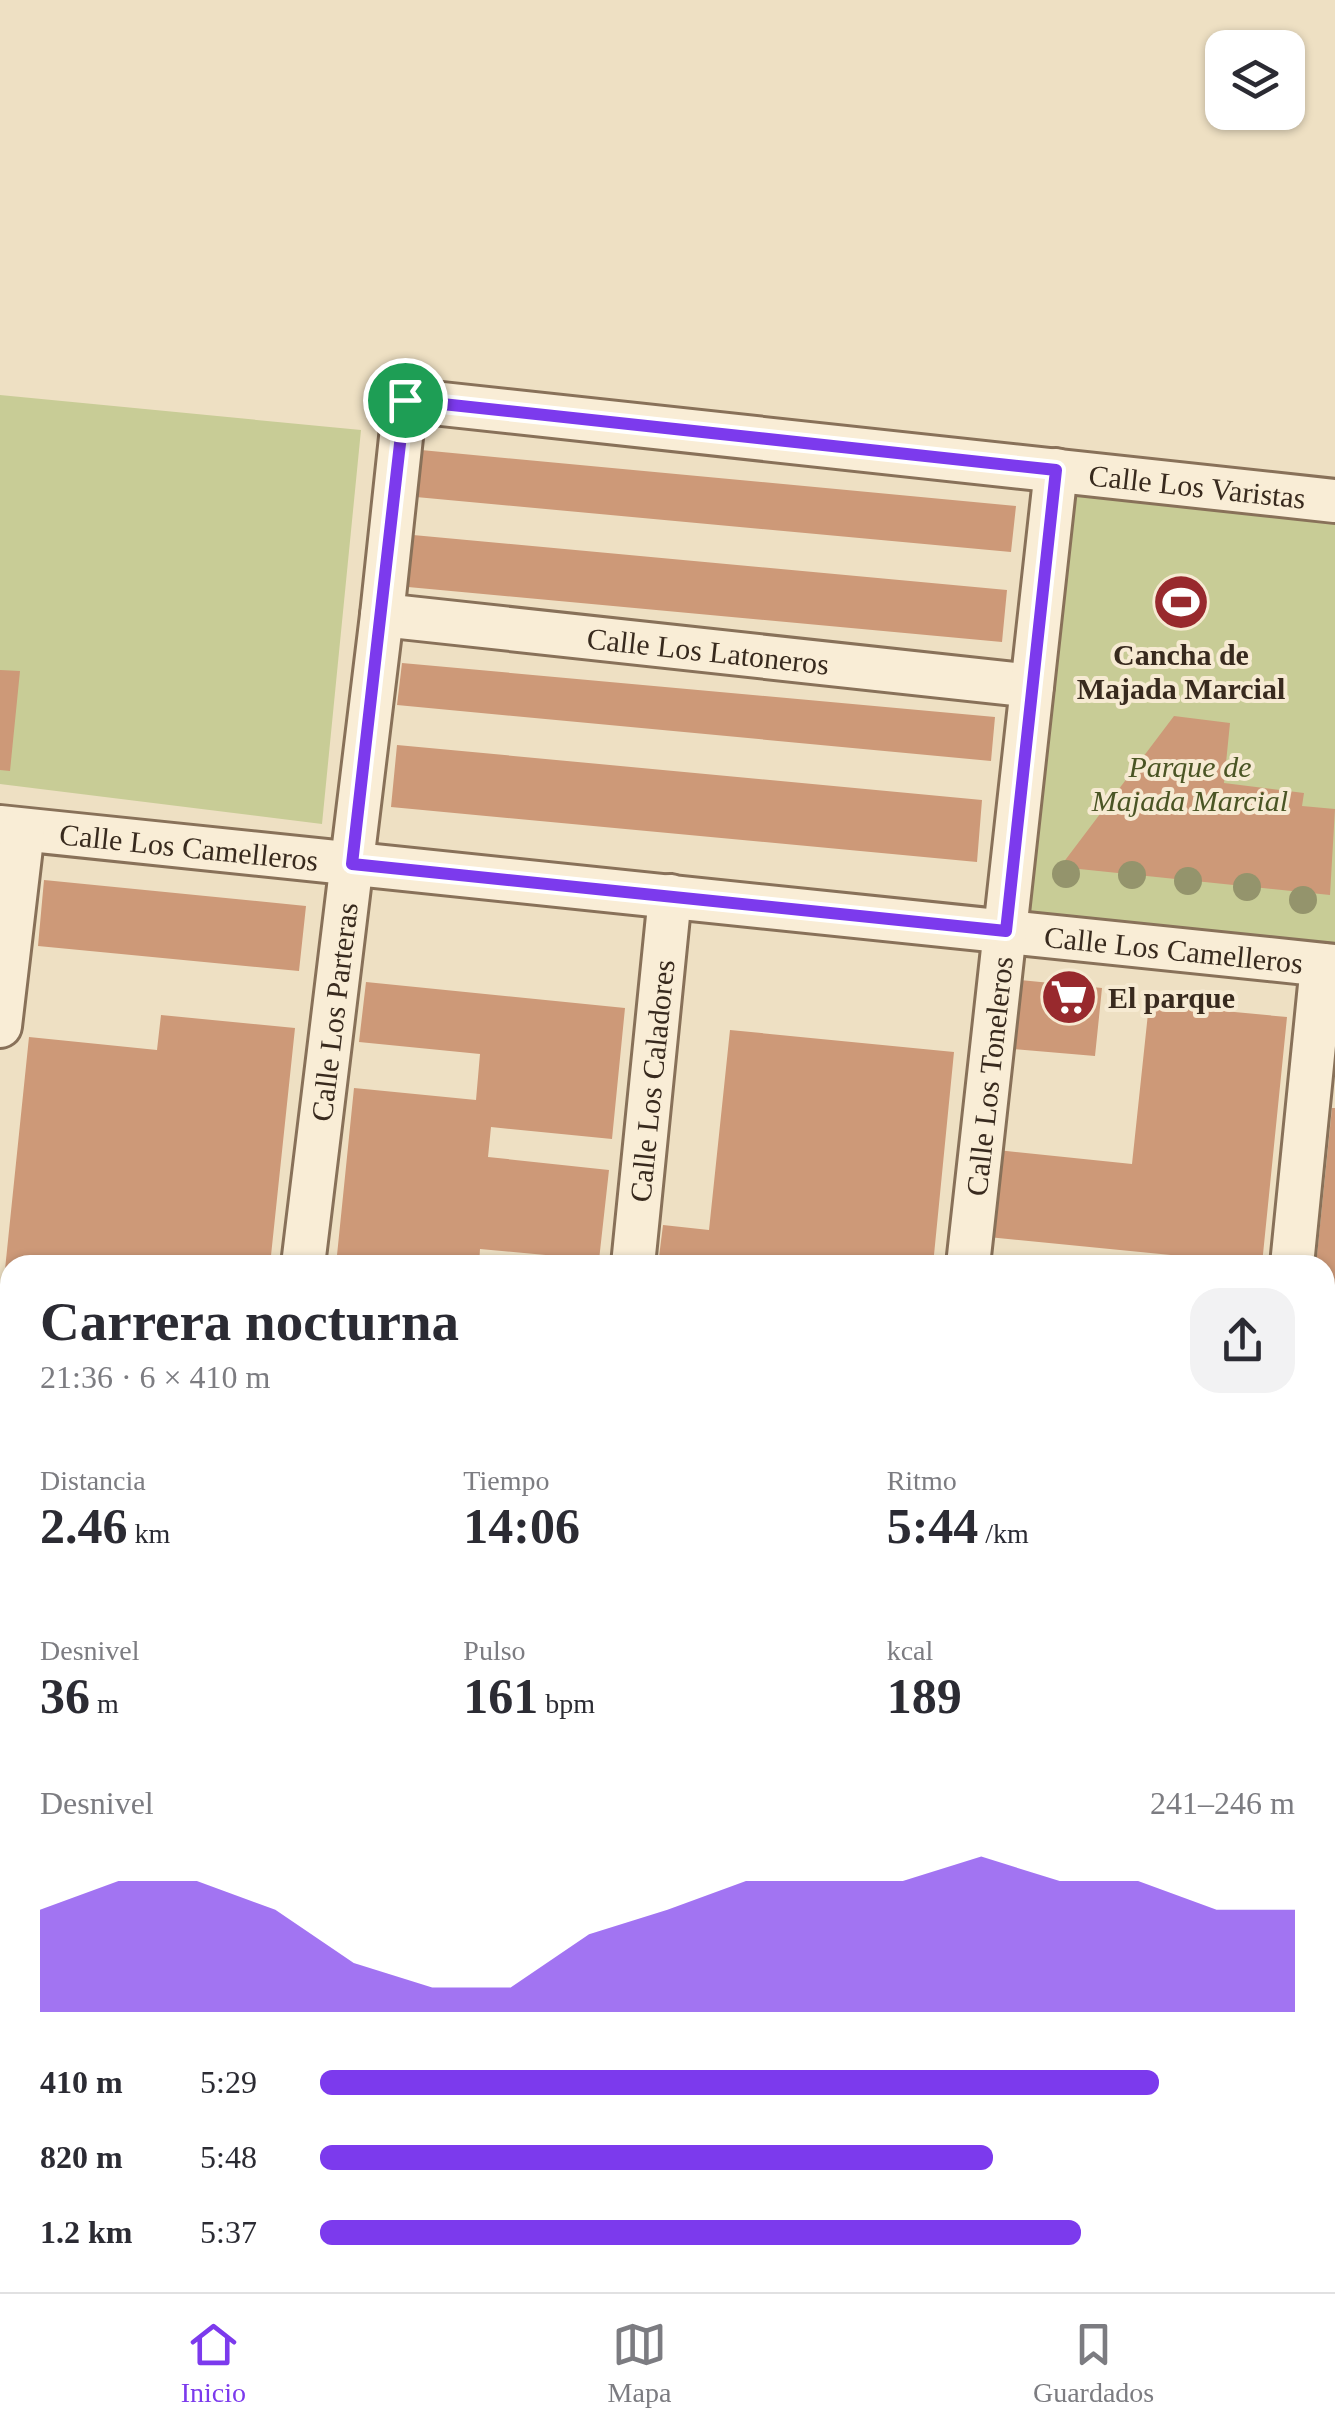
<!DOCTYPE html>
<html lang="es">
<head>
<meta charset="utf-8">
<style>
	body { margin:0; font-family:"Times New Roman",serif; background:#f2f2f3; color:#2b2b33; height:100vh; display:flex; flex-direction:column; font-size:38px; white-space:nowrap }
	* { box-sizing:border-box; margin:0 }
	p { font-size:32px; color:#7c7c81 }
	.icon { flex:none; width:55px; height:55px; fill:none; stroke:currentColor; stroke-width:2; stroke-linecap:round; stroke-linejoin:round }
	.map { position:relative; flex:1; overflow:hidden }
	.panel { position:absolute; left:0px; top:1255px; width:1335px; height:1038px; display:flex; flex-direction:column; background:#fff; border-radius:30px 30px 0 0; box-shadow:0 2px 8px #0004 }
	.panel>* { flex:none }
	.fabs { position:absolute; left:1205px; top:30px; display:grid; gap:20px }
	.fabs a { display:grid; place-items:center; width:100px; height:100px; border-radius:20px; background:#fff; box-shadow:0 2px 8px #0004; font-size:50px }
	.pin { position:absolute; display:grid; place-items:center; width:85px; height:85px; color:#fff; margin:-42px; border:5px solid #fff; border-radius:50%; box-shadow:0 2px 10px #0007 }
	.round { display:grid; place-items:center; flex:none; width:105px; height:105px; border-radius:30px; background:#f2f2f3 }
	.head { display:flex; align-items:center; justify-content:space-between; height:170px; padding:0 40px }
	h1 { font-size:55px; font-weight:800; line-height:75px }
	.stats { display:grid; grid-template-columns:repeat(3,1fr); gap:15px; height:170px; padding:10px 40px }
	.stats div { display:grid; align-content:center }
	.stats b { font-size:50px; font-weight:800 }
	.stats small { font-size:28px; font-weight:400 }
	.stats p { font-size:28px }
	.chart { height:280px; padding:20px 40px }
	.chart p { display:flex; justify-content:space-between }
	.chart svg { width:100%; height:180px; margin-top:10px; fill:#7c3aed; opacity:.7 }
	ul { padding:0 40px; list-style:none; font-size:32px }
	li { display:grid; grid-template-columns:160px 120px 1fr; align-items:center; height:75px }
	li i { height:25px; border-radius:12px; background:#7c3aed }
	.tab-bar { display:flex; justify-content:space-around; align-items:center; height:140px; border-top:2px solid #e1e1e2; background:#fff; font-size:28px; color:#7c7c81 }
	.tab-bar a { display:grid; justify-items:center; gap:5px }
	.tab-bar .selected { color:#7c3aed }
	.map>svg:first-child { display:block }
</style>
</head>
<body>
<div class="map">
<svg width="1335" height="2292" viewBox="0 0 1335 2292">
	<rect width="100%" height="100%" fill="#eee0c3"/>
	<!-- green -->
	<path fill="#c8cc96" d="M0,395L361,430L322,824L0,784Z
		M1074,492L1335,520V946L1030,914Z"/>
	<!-- building -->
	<path fill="#cd9978" d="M421,450L1016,506L1011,552L416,497Z
		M413,535L1007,590L1002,642L408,587Z
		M402,663L995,717L991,761L397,705Z
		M0,670L20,671L10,771L0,770Z
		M1174,716L1230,723L1224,783L1304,793L1302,806L1335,809L1330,895L1060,867Z
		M397,745L982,800L977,862L391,807Z
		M44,880L306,906L299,971L38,946Z
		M1020,980L1102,988L1095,1056L1013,1049Z
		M366,982L625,1008L612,1139L491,1127L488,1157L609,1170L599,1260L480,1249L479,1265H336L354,1088L476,1100L480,1054L359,1042Z
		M1149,1004L1287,1017L1262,1264L988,1237L997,1150L1132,1164Z
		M161,1015L295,1028L270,1265H10V1466L0,1465V1318L29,1037L157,1050Z
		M730,1030L954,1052L933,1265H850L806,1261V1265H658L663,1225L709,1230Z
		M1332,1108H1335V1538L1325,1537V1265H1316Z"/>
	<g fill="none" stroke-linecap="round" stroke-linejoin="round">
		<!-- minor casing -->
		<g stroke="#887159" stroke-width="48">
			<g id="minor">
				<path id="s1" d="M382,615L1032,686"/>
				<path id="s2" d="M0,827L1335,966"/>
				<path d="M0,1026L23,830"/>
				<path id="s3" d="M303,1265L382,615L405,400L1335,501"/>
				<path id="s4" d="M633,1265L670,896"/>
				<path id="s5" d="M968,1265L1056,470"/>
				<path d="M1292,1265L1322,965"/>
				<path d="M0,1503H10"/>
				<path d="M1325,1583L1335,1584"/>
			</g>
		</g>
		<!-- path -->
		<path stroke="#887159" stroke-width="6" stroke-dasharray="8 5" stroke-linecap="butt" d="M0,1727H10
			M1325,1732H1335
			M0,2249L10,2234"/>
		<!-- minor -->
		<use href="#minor" stroke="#f9edd6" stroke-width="42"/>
	</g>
	<!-- trees -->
	<g fill="#94946c">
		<circle cx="1066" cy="874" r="14"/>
		<circle cx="1132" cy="875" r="14"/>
		<circle cx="1188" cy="881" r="14"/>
		<circle cx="1247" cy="887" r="14"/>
		<circle cx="1303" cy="900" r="14"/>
	</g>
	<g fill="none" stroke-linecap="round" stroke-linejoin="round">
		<!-- route casing -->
		<g stroke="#fff" stroke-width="20">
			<path id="route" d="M405,400L1056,470L1006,931L352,864Z"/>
		</g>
		<!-- route -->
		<use href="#route" stroke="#7c3aed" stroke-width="12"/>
	</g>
	<!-- icons -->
	<defs>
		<g id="stadium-disc" transform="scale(2.875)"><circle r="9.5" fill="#98292d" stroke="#f6ead2"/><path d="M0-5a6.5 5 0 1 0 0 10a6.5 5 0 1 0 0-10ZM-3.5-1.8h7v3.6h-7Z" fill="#fff"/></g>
		<g id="supermarket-disc" transform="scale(2.875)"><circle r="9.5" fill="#98292d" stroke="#f6ead2"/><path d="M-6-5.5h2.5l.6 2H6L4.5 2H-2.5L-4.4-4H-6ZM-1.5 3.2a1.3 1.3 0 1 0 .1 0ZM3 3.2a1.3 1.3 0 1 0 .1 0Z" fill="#fff"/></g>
	</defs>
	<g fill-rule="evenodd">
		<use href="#stadium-disc" x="1181" y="602"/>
		<use href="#supermarket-disc" x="1069" y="997"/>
	</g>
	<g text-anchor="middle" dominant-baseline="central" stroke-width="8" stroke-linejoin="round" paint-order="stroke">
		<!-- street labels -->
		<g font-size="30" fill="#382a1e" stroke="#f6ead2">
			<text stroke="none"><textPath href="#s3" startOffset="1668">Calle Los Varistas</textPath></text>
			<text stroke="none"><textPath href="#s1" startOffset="328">Calle Los Latoneros</textPath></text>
			<text stroke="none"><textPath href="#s2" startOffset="190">Calle Los Camelleros</textPath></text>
			<text stroke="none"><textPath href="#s2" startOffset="1180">Calle Los Camelleros</textPath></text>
			<text stroke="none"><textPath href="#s3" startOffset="255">Calle Los Parteras</textPath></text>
			<text stroke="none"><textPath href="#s5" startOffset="190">Calle Los Toneleros</textPath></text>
			<text stroke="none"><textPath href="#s4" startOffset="185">Calle Los Caladores</textPath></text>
		</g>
		<!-- poi labels -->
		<g font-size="30" font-weight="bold" fill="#382a1e" stroke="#f6ead2">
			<text x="1181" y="654">Cancha de<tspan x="1181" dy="34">Majada Marcial</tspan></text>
			<text x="1108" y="997" text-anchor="start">El parque</text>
		</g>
		<!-- park labels -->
		<g font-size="30" font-style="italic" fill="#4a5524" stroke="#f6ead2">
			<text x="1190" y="766">Parque de<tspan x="1190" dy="34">Majada Marcial</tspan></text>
		</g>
	</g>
</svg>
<div class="fabs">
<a><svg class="icon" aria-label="layers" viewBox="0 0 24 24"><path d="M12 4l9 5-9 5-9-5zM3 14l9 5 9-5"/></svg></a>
</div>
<div class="pin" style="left:405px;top:400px;background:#1e9e55"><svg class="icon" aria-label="arrive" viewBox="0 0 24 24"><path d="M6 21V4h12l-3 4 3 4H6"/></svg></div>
<section class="panel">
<div class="head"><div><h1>Carrera nocturna</h1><p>21:36 · 6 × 410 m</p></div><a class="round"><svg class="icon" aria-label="share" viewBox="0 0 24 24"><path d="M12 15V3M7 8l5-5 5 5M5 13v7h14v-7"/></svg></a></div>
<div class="stats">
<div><p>Distancia</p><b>2.46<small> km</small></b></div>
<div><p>Tiempo</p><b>14:06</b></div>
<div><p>Ritmo</p><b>5:44<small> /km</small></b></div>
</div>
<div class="stats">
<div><p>Desnivel</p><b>36<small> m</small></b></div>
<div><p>Pulso</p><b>161<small> bpm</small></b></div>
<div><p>kcal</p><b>189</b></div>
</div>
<div class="chart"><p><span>Desnivel</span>241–246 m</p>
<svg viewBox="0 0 160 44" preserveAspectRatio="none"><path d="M0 44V19L10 12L20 12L30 19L40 32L50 38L60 38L70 25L80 19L90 12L100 12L110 12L120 6L130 12L140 12L150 19L160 19V44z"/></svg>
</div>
<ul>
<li><b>410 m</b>5:29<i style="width:86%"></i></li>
<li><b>820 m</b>5:48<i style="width:69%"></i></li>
<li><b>1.2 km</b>5:37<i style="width:78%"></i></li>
</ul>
</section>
</div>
<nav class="tab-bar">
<a class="selected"><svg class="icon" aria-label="home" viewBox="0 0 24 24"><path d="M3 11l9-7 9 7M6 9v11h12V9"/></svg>Inicio</a>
<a><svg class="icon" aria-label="map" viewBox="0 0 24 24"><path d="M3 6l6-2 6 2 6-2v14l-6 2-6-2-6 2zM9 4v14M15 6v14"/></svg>Mapa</a>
<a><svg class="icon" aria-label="saved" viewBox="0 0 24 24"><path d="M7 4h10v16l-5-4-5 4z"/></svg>Guardados</a>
</nav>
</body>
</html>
